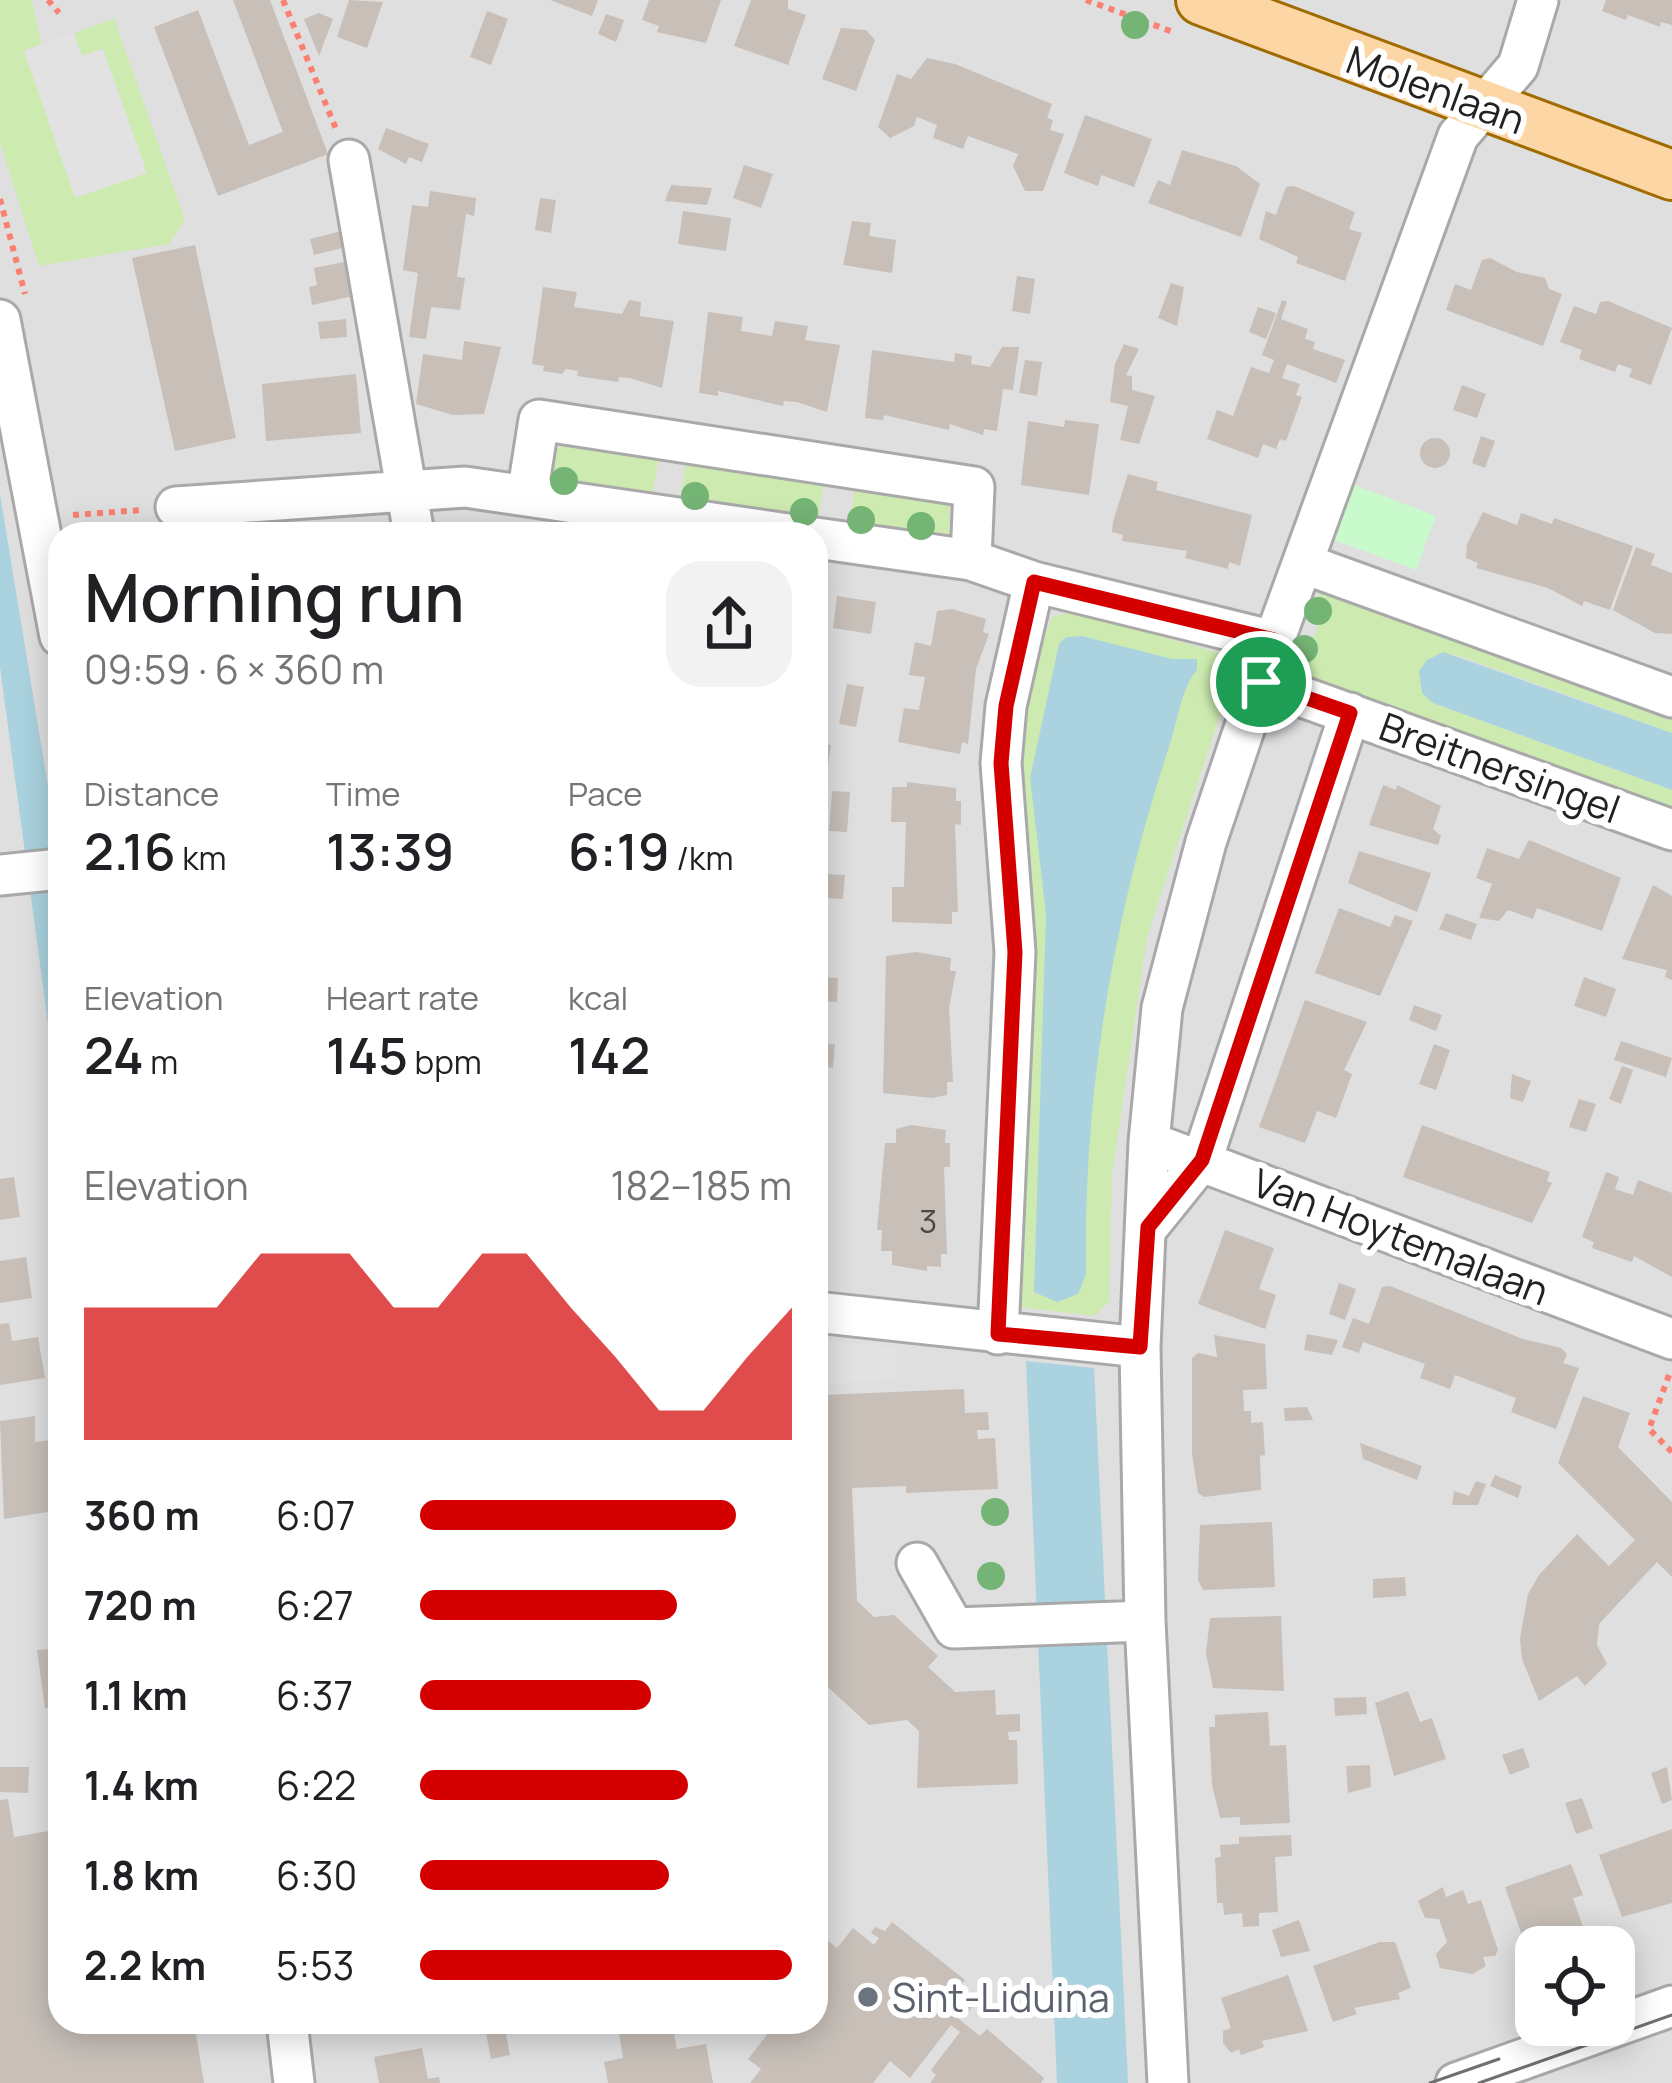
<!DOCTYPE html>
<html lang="en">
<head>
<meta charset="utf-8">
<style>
	body { margin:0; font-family:Manrope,sans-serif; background:#f2f2f2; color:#202124; height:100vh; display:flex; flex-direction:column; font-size:45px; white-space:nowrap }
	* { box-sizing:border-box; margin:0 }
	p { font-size:39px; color:#757577 }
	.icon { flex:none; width:66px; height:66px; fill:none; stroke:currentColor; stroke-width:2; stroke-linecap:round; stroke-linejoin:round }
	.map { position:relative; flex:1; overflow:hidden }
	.panel { position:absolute; left:48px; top:522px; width:780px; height:1512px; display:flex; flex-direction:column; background:#fff; border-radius:36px; box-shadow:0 6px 30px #0003 }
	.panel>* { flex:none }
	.fabs { position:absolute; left:1515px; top:1926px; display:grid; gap:24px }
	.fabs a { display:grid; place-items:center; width:120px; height:120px; border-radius:24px; background:#fff; box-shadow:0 6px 30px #0003; font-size:60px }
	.pin { position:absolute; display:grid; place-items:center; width:102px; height:102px; color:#fff; margin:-51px; border:6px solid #fff; border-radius:50%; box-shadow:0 3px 12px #0007 }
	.round { display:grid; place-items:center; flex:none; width:126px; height:126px; border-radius:36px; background:#f2f2f2 }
	.overview { display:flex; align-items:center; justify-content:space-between; height:204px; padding:0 36px }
	h1 { font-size:66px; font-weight:600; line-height:90px }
	.figures { display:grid; grid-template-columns:repeat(3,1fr); gap:18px; height:204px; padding:12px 36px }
	.figures div { display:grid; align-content:center }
	.figures b { font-size:51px; font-weight:600 }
	.figures small { font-size:33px; font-weight:400 }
	.figures p { font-size:33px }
	.chart { height:336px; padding:24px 36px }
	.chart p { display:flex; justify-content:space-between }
	.chart svg { width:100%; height:216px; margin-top:12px; fill:#d40000; opacity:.7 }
	ul { padding:0 36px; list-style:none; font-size:39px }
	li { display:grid; grid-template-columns:192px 144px 1fr; align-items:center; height:90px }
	li i { height:30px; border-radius:15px; background:#d40000 }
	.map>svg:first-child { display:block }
</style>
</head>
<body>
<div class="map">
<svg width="1672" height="2083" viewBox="0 0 1672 2083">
	<rect width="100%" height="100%" fill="#f2efe9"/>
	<!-- residential -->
	<path fill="#e0dfdf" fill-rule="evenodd" d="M0,0H1672V2083H0ZM60,534H816V2022H60ZM1536,1947H1614V2025H1536Z"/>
	<!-- grass -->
	<path fill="#cdebb0" d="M0,0H32L41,44L25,50L75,198L103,49L82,56L74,33L114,18L185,220L169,244L39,266L0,143Z
		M568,440L659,456L651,503L559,487L551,471L553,453Z
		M687,458L824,478L817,527L679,505Z
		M857,479L949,495L950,536L940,542L848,527Z
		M1329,590L1672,709V733L1454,654L1433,703L1672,790V816L1304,677L1294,662L1302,639L1312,642L1320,620L1310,617L1319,593Z
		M1075,612L1220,653L1230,685L1147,937L1112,1176L1109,1302L1094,1316L1021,1307L1013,1299L1018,756L1040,646L1053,616Z"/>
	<!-- park -->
	<path fill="#c8facc" d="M1354,485L1436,516L1416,570L1334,540Z"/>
	<!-- parking -->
	<path fill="#e2e2e2" d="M74,33L82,56L103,49L147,173L75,198L24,51Z
		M816,1340L897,1347L895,1379L820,1385L823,1425H816Z"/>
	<!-- water -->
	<path fill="#aad3df" d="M0,494L60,860V1113L0,667Z
		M1082,636L1172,659H1197V670C1183,684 1177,722 1170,744C1113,915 1083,1095 1086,1274L1078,1294L1057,1302L1034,1292L1046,914L1030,778L1059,644L1066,637Z
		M1443,652L1672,733V790L1433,703L1422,693L1419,671L1427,660Z
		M1026,1361L1094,1368L1128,2083H1057Z"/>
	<!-- building -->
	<path fill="#c7bfb8" d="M233,0H270L328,154L218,196L154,27L198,10L249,145L283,132Z
		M349,0L383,2L367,48L337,37Z
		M550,0H598L592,16Z
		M649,0H721L706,43L657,32L659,26L642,20Z
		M751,0H788V9L806,15L788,65L734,46Z
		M1606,0H1672V25L1661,22L1660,27L1628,15L1626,20L1602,11Z
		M487,11L508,19L491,65L470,57Z
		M319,13L333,19L319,56L304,19Z
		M606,14L624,20L616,42L598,34Z
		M841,28L866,30L875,40L856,91L822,79Z
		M927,58L955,64L1052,104L1047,118L1053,120L1050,130L1064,134L1043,191H1025L1013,166L1018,154L968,136L963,149L933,138L937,125L917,117L914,126L890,138L878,127L897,74L911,79Z
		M1085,115L1152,139L1134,187L1101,175L1098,186L1064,173Z
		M386,128L429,144L422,162L409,157L406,164L378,149Z
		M1182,150L1236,166L1260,184L1241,237L1148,203L1158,180L1170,185Z
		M744,165L773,174L761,208L733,198Z
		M671,185L712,188L707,205L665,201Z
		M1294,186L1355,212L1349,229L1362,233L1345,281L1296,263L1298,257L1259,239L1266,211L1276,215L1286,187Z
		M430,191L476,198L474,216L466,214L457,277L465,278L460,310L431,307L426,339L409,337L418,273L403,270L412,205L428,207Z
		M540,198L556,200L551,233L535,230Z
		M683,211L731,218L726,251L678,244Z
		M852,221L871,223L869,236L896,240L892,273L843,265Z
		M342,231L346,247L314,255L310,239Z
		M195,245L236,438L175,451L132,258Z
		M1490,258L1517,272L1545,278L1549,289L1562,294L1543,346L1446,310L1455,284L1471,290L1482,260Z
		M349,261L353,296L312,305L309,287L317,285L314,268Z
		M1017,276L1035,279L1030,314L1012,311Z
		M1171,283L1184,287L1177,326L1158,318Z
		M543,287L577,292L574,307L622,314L629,300L641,302L640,316L674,321L662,388L630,378L619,377L618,382L577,376L578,371L566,369L562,374L543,371L544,366L532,364Z
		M1282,300L1287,302L1281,319L1308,329L1305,339L1315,342L1313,349L1345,360L1336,383L1287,364L1282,378L1300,384L1296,395L1302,397L1286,441L1280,439L1276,449L1263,444L1258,458L1207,439L1217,410L1233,416L1251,367L1269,373L1274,360L1262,355Z
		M1608,301L1672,328L1651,385L1629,377L1632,369L1618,364L1615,372L1579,359L1582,350L1560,342L1574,306L1596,314L1600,302Z
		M1258,307L1276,313L1266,339L1249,332Z
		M708,312L743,317L741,331L772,336L775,321L808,326L805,340L840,345L827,412L797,402L784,401L783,406L718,391V396L699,393Z
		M346,319L347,337L320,339L318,322Z
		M464,341L501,347L484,414L453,415L416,404L423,354L462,360Z
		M1124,344L1139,349L1126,375L1132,376V390L1155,396L1139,444L1120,440L1128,406L1110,402L1115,364Z
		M1002,347H1019L1013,390L1003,389L997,431L984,429L983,435L950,424L949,430L884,415L883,420L865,418L872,350L954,362L955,353L972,356L971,364L990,367Z
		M1025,360L1042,362L1037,396L1019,393Z
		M356,374L361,433L266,441L262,384Z
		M1462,385L1486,394L1477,418L1453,410Z
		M1065,420L1099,424L1089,495L1021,485L1028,421L1064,427Z
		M1481,436L1495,441L1485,468L1472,463Z
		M1420 453a15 15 0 1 1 30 0a15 15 0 1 1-30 0Z
		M1128,474L1158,482L1156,490L1252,515L1240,566L1229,562L1228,569L1185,558L1187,551L1122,541L1123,535L1112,532L1113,522Z
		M1483,512L1517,525L1521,513L1552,524L1554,518L1633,546L1610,610L1584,601L1582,606L1548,588L1476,568L1478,563L1466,558L1467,544Z
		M1636,547L1655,554L1651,565L1672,573V634L1655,633L1613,610Z
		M837,596L876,602L871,634L833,628Z
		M952,609L986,619L983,632L989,634L976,669L968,744L962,742L960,754L898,742L904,708L919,710L925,677L909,675L915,642L931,646L937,611Z
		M847,684L864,687L856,727L839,724Z
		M816,743L831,745L827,774L816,772Z
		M907,782L956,788V801H961V825L955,824L958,912H952V924L892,922V887H904L906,822H891L892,787H907Z
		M1383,785L1396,790L1397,785L1441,806L1433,829L1441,836L1438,845L1369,825Z
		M832,791L850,792L847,832L829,831Z
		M1529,840L1621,878L1602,931L1537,908L1533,919L1508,910L1499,921L1479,918L1492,884L1476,878L1487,848L1519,859Z
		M1359,851L1431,873L1417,912L1348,883Z
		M827,874L845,875L843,899L825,898Z
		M1653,885L1672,896V980L1665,977L1667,970L1622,959Z
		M1339,908L1390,927L1395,915L1413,921L1380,996L1315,973Z
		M1446,913L1477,924L1471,940L1439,929Z
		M916,952L951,958L950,971H956L949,1008L953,1082H947V1095L932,1098L883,1093L886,956Z
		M820,977L838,978L837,1002L819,1001Z
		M1584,977L1616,989L1606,1017L1574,1006Z
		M1305,1000L1367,1022L1344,1070L1352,1074L1336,1118L1317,1111L1305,1143L1259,1127Z
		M1414,1005L1442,1015L1436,1031L1409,1020Z
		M1621,1041L1672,1058L1666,1077L1614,1060Z
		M816,1043L835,1044L833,1068L816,1066Z
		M1434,1044L1450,1050L1436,1090L1419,1084Z
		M1622,1066L1633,1070L1621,1104L1609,1099Z
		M1512,1074L1531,1081L1523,1102L1510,1098Z
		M1579,1099L1596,1104L1586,1132L1569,1127Z
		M911,1125L946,1130L945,1143H950V1167H944L947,1254H941V1267L927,1266V1271L892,1265V1251H881L882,1230H877L885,1143H896V1129Z
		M1422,1125L1550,1172L1547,1181L1552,1183L1532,1223L1403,1177Z
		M1606,1172L1619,1177L1615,1189L1633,1195L1638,1180L1672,1193V1277L1634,1256L1632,1262L1592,1248L1594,1242L1582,1237Z
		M14,1177L20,1217L0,1220V1179Z
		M1225,1230L1274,1248L1259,1289L1276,1295L1265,1329L1198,1304Z
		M26,1257L32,1298L0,1303V1261Z
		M1339,1283L1356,1289L1345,1320L1329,1314Z
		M1390,1286L1523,1339L1561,1348L1567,1354L1563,1363L1579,1368L1556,1429L1511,1412L1516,1398L1455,1375L1450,1389L1420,1378L1425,1364L1363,1342L1359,1353L1342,1347L1353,1318L1369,1324L1382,1287Z
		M9,1323L12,1341L38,1337L45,1378L0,1385V1324Z
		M1307,1334L1338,1340L1332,1355L1304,1350Z
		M1214,1335L1265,1344L1267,1389L1243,1390L1244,1411H1251V1423L1263,1422L1265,1455L1260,1456L1261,1490L1204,1497L1198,1493L1192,1454V1358L1198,1353L1217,1357Z
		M964,1389L965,1413L988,1412L989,1430H977L978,1439L995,1438L998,1489L906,1493V1486L852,1488L857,1601L874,1617L894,1615L938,1656L928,1667L955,1692L995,1690L996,1715L1020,1714V1731L1008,1732L1009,1740H1017L1018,1784L917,1788L919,1731L907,1720L869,1725L816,1676V1436H825L824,1395Z
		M1583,1396L1630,1413L1618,1447L1672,1502V1577L1657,1562L1599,1624L1597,1645L1607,1664L1585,1686L1577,1676L1539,1701L1522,1659L1520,1638L1528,1594L1539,1575L1577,1534L1609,1566L1635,1540L1558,1463Z
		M1307,1407L1313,1420L1285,1421L1284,1408Z
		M35,1416V1442L60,1439V1510L4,1519L0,1421Z
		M1360,1443L1422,1466L1417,1480L1363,1459Z
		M1495,1475L1522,1486L1518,1498L1490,1486Z
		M1476,1481L1486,1484L1478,1505H1452L1454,1491L1469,1496Z
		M1272,1522L1275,1587L1203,1590L1198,1580L1200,1525Z
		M1405,1577L1406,1596L1373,1598V1579Z
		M1281,1616L1284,1691L1213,1688L1206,1653L1210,1618Z
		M60,1648V1706L45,1708L37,1650Z
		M1408,1691L1420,1722L1432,1718L1446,1759L1394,1776L1375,1703Z
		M1366,1697L1367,1714L1335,1716L1334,1698Z
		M1268,1712L1270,1746L1286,1745L1290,1823L1240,1825V1817L1220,1818L1212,1785L1209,1727H1215V1715Z
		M1523,1748L1530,1767L1510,1775L1502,1755Z
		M1370,1765L1371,1787L1348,1793L1346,1766Z
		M0,1767H29L28,1793L0,1792Z
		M1667,1767L1672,1800L1662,1804L1651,1773Z
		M1582,1798L1593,1828L1576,1834L1565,1803Z
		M8,1799L14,1837L60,1829V2022H194L204,2083H0V1800Z
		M1672,1829V1903L1622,1917L1599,1855Z
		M1291,1835L1292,1856L1275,1857L1278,1912L1259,1913V1926L1243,1927L1242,1913L1224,1915L1223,1903H1217L1215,1858L1221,1857L1220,1845L1239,1844V1837Z
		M1571,1864L1583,1895L1573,1898L1584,1930L1578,1937L1527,1950L1505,1887Z
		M1443,1887L1446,1897L1463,1890L1468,1904L1481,1900L1498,1950L1495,1956L1483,1957L1486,1966L1472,1974L1440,1968L1436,1954L1447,1942L1439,1919L1425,1918L1418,1901Z
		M1299,1920L1310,1951L1281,1957L1272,1930Z
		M892,1922L965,1980L958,1989L976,2002L968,2012L951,1998L944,2007L980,2036L987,2029L1044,2078L1041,2083H930L936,2075L931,2070L960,2032L951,2025L910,2078L890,2061L873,2083H750L761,2069L748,2059L777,2022H816V1931L837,1948L853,1928L874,1945L879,1938L871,1933L875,1927L885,1931Z
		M1380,1942H1395L1411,1988L1398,1993L1400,1999L1354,2008L1357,2014L1333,2022L1313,1966Z
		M1288,1975L1308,2031L1262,2041L1264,2047L1241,2055L1239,2049L1231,2053L1223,2043V2031L1231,2028L1221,1998Z
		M617,2022H672L677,2049L706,2044L713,2083H608L604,2062L623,2058Z
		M505,2029L510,2055L491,2059L486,2033Z
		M422,2048L428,2079L439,2077L440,2083H379L374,2057Z"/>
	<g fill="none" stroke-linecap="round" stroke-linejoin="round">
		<!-- minor casing -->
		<g stroke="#a9a9a9" stroke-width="45">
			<path id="minor" d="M349,160L414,534
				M0,320L60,636
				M527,496L539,420L974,487L971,560
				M176,507L465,487L788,534
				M816,538L971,560L1034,582L1274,641
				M1305,564L1672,697
				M1261,682L1672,830
				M0,875L60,869
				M1149,1142L1672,1339
				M1148,1227L1202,1160L1350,713
				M816,1312L1140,1347
				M998,1334L1015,952L1001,763L1006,706L1034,582
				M917,1563L954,1628L1145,1621
				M287,2022L294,2083
				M1168,2083L1145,1621L1140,1347L1149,1142L1162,1008L1206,842L1274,641L1458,136L1518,66L1538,0
				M1456,2083L1672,2006"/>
		</g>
		<!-- major casing -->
		<g stroke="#a06b00" stroke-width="54">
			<path id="major" d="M1201,0L1672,175"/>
		</g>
		<!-- path -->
		<path stroke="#fa8072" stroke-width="6" stroke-dasharray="6 6" stroke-linecap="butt" d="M48,0L59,13
			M283,0L336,129
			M1086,0L1173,32
			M0,199L25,294
			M73,515L142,510
			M1669,1375L1649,1429L1672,1452"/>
		<!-- minor -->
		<use href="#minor" stroke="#fff" stroke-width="39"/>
		<!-- major -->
		<use href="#major" stroke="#fcd6a4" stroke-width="48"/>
		<!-- tram -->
		<path stroke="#707070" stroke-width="3" d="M1430,2083L1499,2059
			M1479,2083L1672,2015"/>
	</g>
	<!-- trees -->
	<g fill="#74b475">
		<circle cx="1135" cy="25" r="14"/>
		<circle cx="564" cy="481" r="14"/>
		<circle cx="695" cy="496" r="14"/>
		<circle cx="804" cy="512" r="14"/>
		<circle cx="861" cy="520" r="14"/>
		<circle cx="921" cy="526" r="14"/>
		<circle cx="1318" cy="611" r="14"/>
		<circle cx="1304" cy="649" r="14"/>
		<circle cx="995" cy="1512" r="14"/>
		<circle cx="991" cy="1576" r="14"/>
	</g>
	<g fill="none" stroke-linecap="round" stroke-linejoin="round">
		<!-- route casing -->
		<g stroke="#fff" stroke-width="24">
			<path id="route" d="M1034,582L1274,640L1261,682L1350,713L1202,1160L1148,1227L1140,1347L998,1334L1015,952L1001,763L1006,706Z"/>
		</g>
		<!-- route -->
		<use href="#route" stroke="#d40000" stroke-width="15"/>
	</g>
	<!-- markers -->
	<circle fill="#6b7280" stroke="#fff" stroke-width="4.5" cx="868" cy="1997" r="12"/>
	<g text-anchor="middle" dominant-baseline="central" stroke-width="12" stroke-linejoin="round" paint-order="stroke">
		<!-- number labels -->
		<g font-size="33" fill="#4b4948">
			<text x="928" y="1220">3</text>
		</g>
		<!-- street labels -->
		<g font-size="39" fill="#222" stroke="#fff">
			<text transform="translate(1436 89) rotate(20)">Molenlaan</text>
			<text transform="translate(1500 767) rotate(20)">Breitnersingel</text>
			<text transform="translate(1401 1236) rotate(21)">Van Hoytemalaan</text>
		</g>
		<!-- worship labels -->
		<g font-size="39" fill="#5b616d" stroke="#fff" text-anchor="start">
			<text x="892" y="1997">Sint-Liduina</text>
		</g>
	</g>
</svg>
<div class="fabs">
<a><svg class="icon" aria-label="locate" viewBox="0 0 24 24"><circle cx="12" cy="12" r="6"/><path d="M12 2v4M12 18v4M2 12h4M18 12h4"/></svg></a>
</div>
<div class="pin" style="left:1261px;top:682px;background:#1e9e55"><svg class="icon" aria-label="arrive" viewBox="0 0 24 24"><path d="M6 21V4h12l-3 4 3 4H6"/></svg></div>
<section class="panel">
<div class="overview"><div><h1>Morning run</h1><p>09:59 · 6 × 360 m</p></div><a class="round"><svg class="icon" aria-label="share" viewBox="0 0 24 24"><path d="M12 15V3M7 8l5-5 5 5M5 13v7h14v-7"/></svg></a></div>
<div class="figures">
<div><p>Distance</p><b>2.16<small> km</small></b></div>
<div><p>Time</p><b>13:39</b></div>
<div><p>Pace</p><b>6:19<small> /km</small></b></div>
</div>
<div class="figures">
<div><p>Elevation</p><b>24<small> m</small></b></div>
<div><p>Heart rate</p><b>145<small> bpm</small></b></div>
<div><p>kcal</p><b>142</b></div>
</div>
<div class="chart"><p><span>Elevation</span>182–185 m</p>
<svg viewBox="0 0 160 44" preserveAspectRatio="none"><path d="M0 44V17L10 17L20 17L30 17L40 6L50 6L60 6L70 17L80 17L90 6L100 6L110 17L120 27L130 38L140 38L150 27L160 17V44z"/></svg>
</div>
<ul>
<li><b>360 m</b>6:07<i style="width:85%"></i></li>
<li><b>720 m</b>6:27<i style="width:69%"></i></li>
<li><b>1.1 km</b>6:37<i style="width:62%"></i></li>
<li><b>1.4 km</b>6:22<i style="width:72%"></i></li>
<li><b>1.8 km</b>6:30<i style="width:67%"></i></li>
<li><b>2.2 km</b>5:53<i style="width:100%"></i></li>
</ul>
</section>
</div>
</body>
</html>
